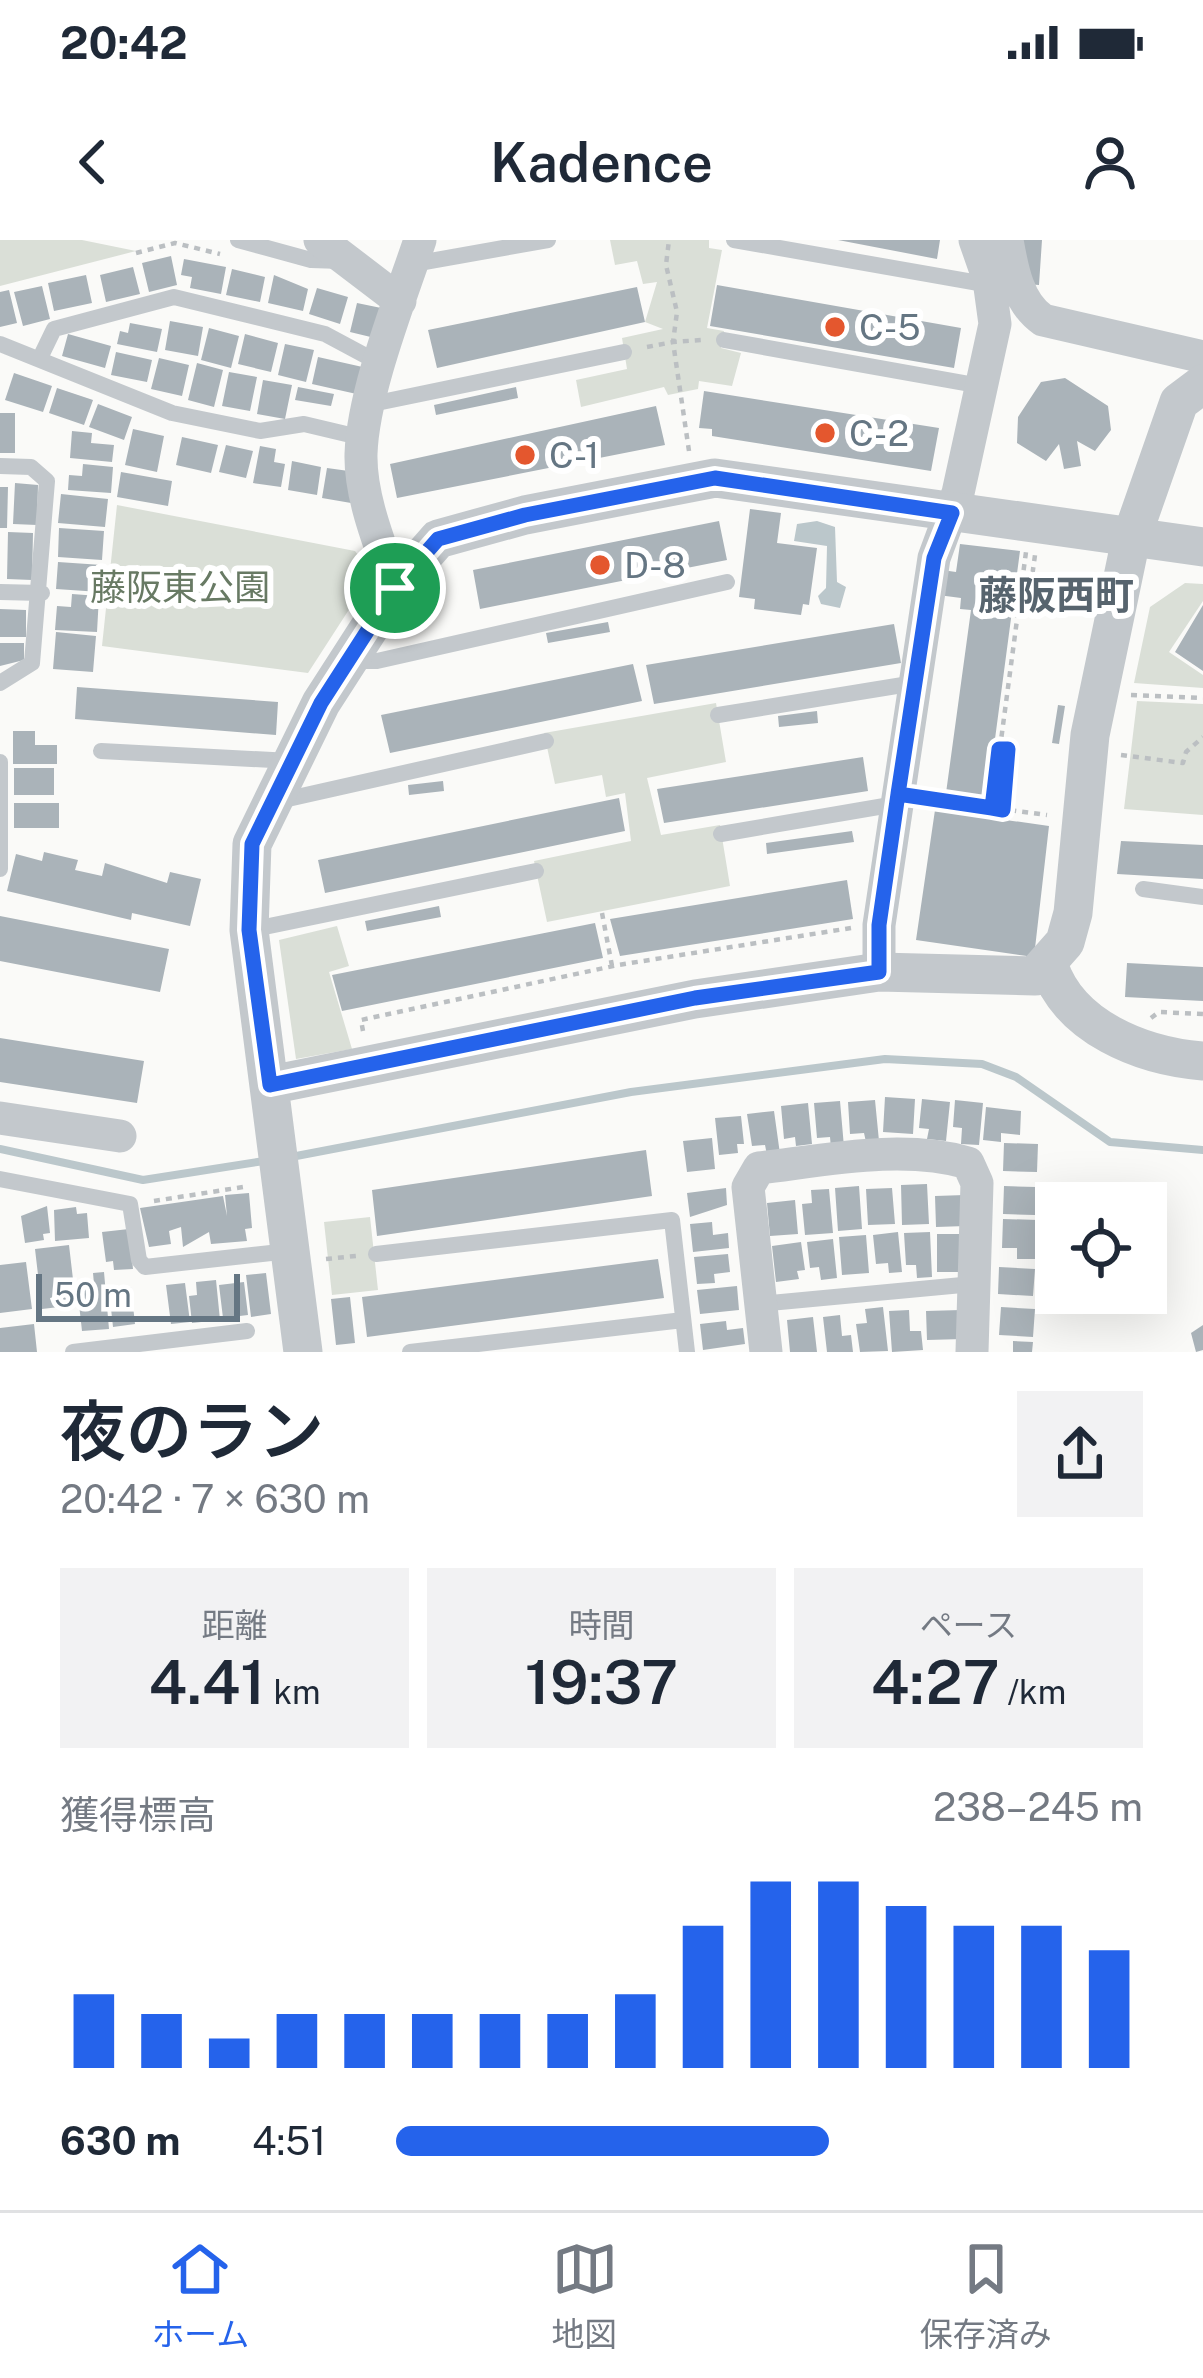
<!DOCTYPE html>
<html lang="ja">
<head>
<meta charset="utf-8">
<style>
	body { margin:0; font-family:"Public Sans","Noto Sans JP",sans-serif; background:#f2f2f3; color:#1f2937; height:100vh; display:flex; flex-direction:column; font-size:45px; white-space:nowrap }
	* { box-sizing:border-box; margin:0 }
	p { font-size:39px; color:#747a83 }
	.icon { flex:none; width:66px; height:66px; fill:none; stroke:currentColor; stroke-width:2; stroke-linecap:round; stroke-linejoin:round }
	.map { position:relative; height:1112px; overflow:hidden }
	.panel { display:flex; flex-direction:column; background:#fff; flex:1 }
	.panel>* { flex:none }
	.controls { position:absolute; left:1035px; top:942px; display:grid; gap:24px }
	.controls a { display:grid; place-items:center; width:132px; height:132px; border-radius:0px; background:#fff; box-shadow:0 12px 48px #0002; font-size:60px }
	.scale { position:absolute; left:36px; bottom:30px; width:204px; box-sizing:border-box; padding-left:12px; border:6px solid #657683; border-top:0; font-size:33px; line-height:42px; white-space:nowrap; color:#657683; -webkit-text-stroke:9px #fff; paint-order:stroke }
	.pin { position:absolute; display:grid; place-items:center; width:102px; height:102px; color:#fff; margin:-51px; border:6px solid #fff; border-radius:50%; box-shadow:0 3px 12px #0007 }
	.round { display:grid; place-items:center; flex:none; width:126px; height:126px; border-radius:0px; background:#f2f2f3 }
	.head { display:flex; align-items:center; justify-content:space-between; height:204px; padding:0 60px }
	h1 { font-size:66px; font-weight:600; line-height:90px }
	.metrics { display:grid; grid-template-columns:repeat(3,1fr); gap:18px; height:204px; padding:12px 60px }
	.metrics div { display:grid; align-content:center; border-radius:0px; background:#f2f2f3; text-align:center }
	.metrics b { font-size:60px; font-weight:600 }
	.metrics small { font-size:33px; font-weight:400 }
	.metrics p { font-size:33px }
	.chart { height:336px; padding:24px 60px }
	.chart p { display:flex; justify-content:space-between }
	.chart svg { width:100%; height:216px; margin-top:12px; stroke:#2563eb; stroke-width:6 }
	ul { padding:0 60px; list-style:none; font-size:39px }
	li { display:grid; grid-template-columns:192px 144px 1fr; align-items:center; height:90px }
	li i { height:30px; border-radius:15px; background:#2563eb }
	.status { display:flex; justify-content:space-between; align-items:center; height:84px; padding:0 60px; background:#fff; direction:ltr }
	.status svg { height:33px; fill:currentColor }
	header { display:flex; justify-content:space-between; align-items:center; height:156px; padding:0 60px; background:#fff; font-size:54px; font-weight:600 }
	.dock { display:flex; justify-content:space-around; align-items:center; height:168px; border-top:3px solid #e0e1e3; background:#fff; font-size:33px; color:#747a83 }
	.dock a { display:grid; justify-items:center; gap:6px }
	.dock .current { color:#2563eb }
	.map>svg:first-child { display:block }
</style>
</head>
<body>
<div class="status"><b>20:42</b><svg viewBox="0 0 49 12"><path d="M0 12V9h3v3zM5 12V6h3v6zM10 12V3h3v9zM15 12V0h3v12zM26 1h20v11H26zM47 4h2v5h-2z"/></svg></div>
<header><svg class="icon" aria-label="back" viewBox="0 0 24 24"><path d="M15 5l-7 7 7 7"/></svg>Kadence<svg class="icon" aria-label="person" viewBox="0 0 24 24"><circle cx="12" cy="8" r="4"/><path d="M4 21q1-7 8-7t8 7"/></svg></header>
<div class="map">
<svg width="1203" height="1112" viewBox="0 0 1203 1112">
	<rect width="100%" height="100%" fill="#fafaf8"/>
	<!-- green -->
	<path fill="#dadfd7" d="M0,0H82L136,11L0,46Z
		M610,0H709V8L722,10L707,88L724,91L721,108L741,113L732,146L699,141L698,149L668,155L664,147L581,167L576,140L627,129L622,98L663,89L645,82L657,42L643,44L637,21L615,25Z
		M117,265L355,311L372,334L308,433L102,406Z
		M1185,343L1203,344V361L1169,412L1203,435V448L1134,443L1150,367Z
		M1137,461L1203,464V575L1124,569Z
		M716,463L726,522L647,538L661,595L720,585L730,646L547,682L534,621L631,601L625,553L606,557L602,535L555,544L544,493Z
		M337,686L349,726L329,732L352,809L296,819L279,700Z
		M370,977L378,1050L332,1055L324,982Z"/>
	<!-- water -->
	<path fill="#bbc7cb" d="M817,281L835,287L837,342L846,347L840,368L821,364L818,356L826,348L827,306L794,301L797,284Z"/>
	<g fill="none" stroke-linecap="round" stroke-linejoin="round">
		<!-- stream -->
		<path stroke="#bbc7cb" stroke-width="8" d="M0,909L143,940L264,921
			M291,917L631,852L885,819L982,824L1016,837L1110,902L1203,910"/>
	</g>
	<!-- building -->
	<path fill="#aab3b9" d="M838,0H940L937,19Z
		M1014,0H1042L1039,45L1024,44Z
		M171,16L177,45L149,52L142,23Z
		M184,19L226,27L221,54L190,48L192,37L181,35Z
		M133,27L140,54L106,62L100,35Z
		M232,29L265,37L260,62L226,55Z
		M86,35L92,63L54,71L48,43Z
		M274,35L308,49L303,71L268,63Z
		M717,45L961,88L954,128L710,86Z
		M42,46L50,79L23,86L14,52Z
		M637,47L645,82L437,128L428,90Z
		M317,48L348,57L340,84L309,74Z
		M9,50L17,83L0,87V52Z
		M357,63L386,69L379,99L350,92Z
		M170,81L203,87L198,116L165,110Z
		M130,83L162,89L157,112L117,104L120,91L128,93Z
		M209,88L239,96L231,128L201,120Z
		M68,94L111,106L105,128L62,116Z
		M245,94L278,103L271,132L238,124Z
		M285,104L314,110L306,142L278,135Z
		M116,112L152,120L147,142L111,135Z
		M318,117L367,128L361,155L312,144Z
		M159,118L189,125L182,156L151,149Z
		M197,123L223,130L214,167L188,160Z
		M229,132L257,137L250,171L222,166Z
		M14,133L52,146L43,172L5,160Z
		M1065,138L1108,166L1111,190L1095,211L1077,201L1081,226L1064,229L1059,204L1046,221L1017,203L1018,177L1041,142Z
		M263,140L292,145L285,179L257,174Z
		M298,147L334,154L331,166L295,160Z
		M516,147L518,158L436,175L434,165Z
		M57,148L93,160L84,185L49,173Z
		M704,151L939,188L931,231L712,196V189L699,188Z
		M98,164L132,177L124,200L89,187Z
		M656,166L665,205L397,258L390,224Z
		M0,173H15V213H0Z
		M133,189L164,196L157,232L125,225Z
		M72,191L92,193L91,203L114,205L112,222L70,218Z
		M182,197L218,205L211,233L176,225Z
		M226,205L253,211L246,238L219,232Z
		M260,206L276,209L274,222L285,224L281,247L253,243Z
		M292,221L321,227L317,255L288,250Z
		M83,224L113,227L111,253L68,250L69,235L82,236Z
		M327,228L356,232L351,263L322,258Z
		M121,232L172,241L168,266L117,257Z
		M15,243L38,245L37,285L13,284Z
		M0,247H8L7,288H0Z
		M61,254L108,259L105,287L58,283Z
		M750,269L781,273L777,303L817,308L809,365L803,364L801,375L754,369L755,359L739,357Z
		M719,281L727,320L480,369L473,330Z
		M59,288L104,291L102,320L58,317Z
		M8,292L33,293L32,340L7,339Z
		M960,304L1020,311L987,559L946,553L971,370L960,369L961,358L938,355L942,330L956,332Z
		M58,322L102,325L100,352L56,349Z
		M72,354L99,356L97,392L55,390L57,366L71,367Z
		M1203,365V431L1175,412Z
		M0,369L26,370V397H0Z
		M608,382L610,392L548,403L546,393Z
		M894,384L901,423L654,464L646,425Z
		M56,392L96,396L93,432L53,429Z
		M0,403H24V420L0,426Z
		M633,424L642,461L390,513L381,475Z
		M77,447L278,462L276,495L75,479Z
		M1058,465L1065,466L1059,504L1052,503Z
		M817,471L818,483L779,487L778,476Z
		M13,491H35V505H57V524H13Z
		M863,517L868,551L664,583L657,549Z
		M14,528H54V555H14Z
		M443,541L444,551L409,555L408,545Z
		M619,558L625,591L325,653L318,620Z
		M14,563H59V588H14Z
		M935,570L1049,586L1034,717L916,700Z
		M852,591L854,602L767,614L766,603Z
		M1121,601L1203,605V639L1117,634Z
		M44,612L78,620L75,630L102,636L105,623L167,643L170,632L201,639L190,686L132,673L131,680L7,651L16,614L42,621Z
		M847,640L853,679L620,716L610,679Z
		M439,666L441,677L367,691L365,681Z
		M0,676L169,709L160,752L0,721Z
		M595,683L603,718L342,771L332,735Z
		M1127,723L1203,727V761L1125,757Z
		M0,798L144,821L137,863L0,842Z
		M885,857L915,859L913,894L883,892Z
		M922,859L950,862L946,901L927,899L929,889L919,888Z
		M875,860L879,901L866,902L864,893L850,894L848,862Z
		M955,860L983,863L979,905L961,904L962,888L953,887Z
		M840,861L844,907L831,908L830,897L817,898L814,863Z
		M808,863L812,904L796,906L795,897L784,899L781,866Z
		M986,867L1021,871L1020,895L1001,893V902L983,900Z
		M774,871L780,914L767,915L765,905L752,906L747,874Z
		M741,876L744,904H737L738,913L719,915L715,878Z
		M712,898L715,929L687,932L683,901Z
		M1004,903L1038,904L1037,932L1003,931Z
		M646,910L652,956L377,996L372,950Z
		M927,944L929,984L902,985L901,945Z
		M859,946L862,989L838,991L835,948Z
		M1004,946L1036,947L1035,975L1003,974Z
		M726,948L727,965L690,977L687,953Z
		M892,948L895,984L868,985L866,949Z
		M829,949L833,993L805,995L802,964L812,963L811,950Z
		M249,953L252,988L245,989L247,1001L211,1004L209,992L183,1007L181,987L169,991L171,1004L149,1007L140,968L223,956L227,976L225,955Z
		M965,955L966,986L936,987L935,956Z
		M795,960L798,994L770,996L767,963Z
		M47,966L50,993L43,994L44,1000L25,1003L21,976Z
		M76,967L77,974L87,973L89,998L55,1001L54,970Z
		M1003,979L1038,980L1036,1019H1017V1008H1002Z
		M712,982L713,995L728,993L729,1008L693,1012L690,984Z
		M129,989L133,1029L114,1030L113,1021L106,1022L102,992Z
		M898,992L902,1032L889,1033L888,1023L876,1024L873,995Z
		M930,992L932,1037L917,1038L916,1025H906L904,993Z
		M937,994H962L963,1032H937Z
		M866,995L869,1033L842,1035L839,997Z
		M833,999L837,1038L821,1040L819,1027L810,1028L807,1002Z
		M801,1002L805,1030L797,1031L799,1039L776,1042L772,1006Z
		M69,1005L76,1065L42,1069L35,1009Z
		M728,1014L730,1032L714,1034L715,1043L697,1044L694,1017Z
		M658,1019L664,1058L367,1097L362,1057Z
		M26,1022L32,1069L0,1073V1025Z
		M999,1027L1035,1029L1033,1056L998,1054Z
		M104,1032L109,1089L82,1091L77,1046L94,1044L93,1033Z
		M266,1033L271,1074L251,1077L246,1035Z
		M216,1040L220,1080L192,1083L189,1056L197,1055L196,1042Z
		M244,1042L248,1075L223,1078L219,1045Z
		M185,1043L190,1082L171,1084L166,1045Z
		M737,1046L739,1070L700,1074L697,1050Z
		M131,1047L135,1084L113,1087L109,1050Z
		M350,1057L355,1103L336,1105L331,1059Z
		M883,1067L888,1111L860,1112L856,1084L867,1083L865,1069Z
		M1001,1067L1035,1069L1033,1097L999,1095Z
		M909,1070L910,1091H921L923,1110L892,1112L889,1071Z
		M961,1070L963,1099L927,1100L926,1071Z
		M840,1075L842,1096L851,1095L853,1112H827L823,1077Z
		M813,1077L817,1112H790L787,1080Z
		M726,1081L727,1090L743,1088L745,1104L703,1110L700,1084Z
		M34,1084L37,1112H0V1088Z
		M1203,1085V1110L1196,1112L1191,1093Z
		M1013,1101L1033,1102L1032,1112H1013Z"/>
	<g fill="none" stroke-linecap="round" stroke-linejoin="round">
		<!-- path -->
		<path stroke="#bbbfc2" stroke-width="4.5" stroke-dasharray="6 6" stroke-linecap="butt" d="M136,13L175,3L220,14
			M647,107L673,102L677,72L666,25L669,0
			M689,211L673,102L701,100
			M1024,337H1032L1035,315
			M1131,455L1203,458
			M999,509H1008L1003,570
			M1121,515L1183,523L1186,512L1203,497
			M927,559L1047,575
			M992,568L1026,312
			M602,673L612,726
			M1151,778L1159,772L1203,774
			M363,791L361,780L618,725L851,688
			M154,961L243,947
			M326,1019L356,1016"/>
		<!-- service -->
		<path stroke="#c3c8cc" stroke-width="16" d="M238,0L311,20L341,21
			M734,0L990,45
			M413,24L548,0
			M724,100L981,146
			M0,104L172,173L260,191L304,184L363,198
			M40,118L54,89L174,57L325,94L381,124
			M372,164L624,112
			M0,226L31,227L47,241L32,423L0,443
			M0,352L42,353
			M349,421H377L727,342
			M718,475L915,443
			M101,511L291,521
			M0,522V629
			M279,561L546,501
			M721,594L896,564
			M1143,649L1203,657
			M250,690L536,631
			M0,939L130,964L139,1020L145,1027L289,1011
			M376,1014L672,980L687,1112
			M759,1064L973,1044
			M73,1112L247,1091
			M410,1112L683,1080"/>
		<!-- minor -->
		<path stroke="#c3c8cc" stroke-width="33" d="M320,0L400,61
			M1007,0C1012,29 1018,63 1043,80L1203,117
			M395,348C381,307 360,258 361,214C363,152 400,60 420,0
			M879,732V685L934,318L958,253L995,84L989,40L975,0
			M0,878L120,896
			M766,1112L748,947L759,928C826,920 903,904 968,923L977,943L972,1112"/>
		<!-- tertiary -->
		<path stroke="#c3c8cc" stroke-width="39" d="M1049,726C1069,787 1141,816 1203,821
			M270,845L695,759L879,732L1035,736L1065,702L1073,673L1090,495L1131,299L1179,162L1203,144
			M303,1112L249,690L252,604L321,463L395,348L438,299L525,275L715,238L1203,307"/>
	</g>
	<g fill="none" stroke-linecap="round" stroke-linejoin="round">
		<!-- route casing -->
		<g stroke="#fff" stroke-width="24">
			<path id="route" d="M395,348L321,463L252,604L249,690L270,845L695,758L879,732V685L898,554L992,568L999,509H1008L1003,570L992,568L898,554L934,318L952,273L715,238L525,275L438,299L395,348"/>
		</g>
		<!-- route -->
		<use href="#route" stroke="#2563eb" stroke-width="15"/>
	</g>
	<!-- markers -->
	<g fill="#e4572e" stroke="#fff" stroke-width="4.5">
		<circle cx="835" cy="87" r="12"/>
		<circle cx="825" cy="193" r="12"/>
		<circle cx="525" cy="215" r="12"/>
		<circle cx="600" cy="325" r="12"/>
	</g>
	<g text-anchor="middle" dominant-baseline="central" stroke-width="12" stroke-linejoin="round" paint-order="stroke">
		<!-- poi labels -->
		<g font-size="36" fill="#657683" stroke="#fff" text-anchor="start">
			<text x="859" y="87">C-5</text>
			<text x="849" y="193">C-2</text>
			<text x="549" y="215">C-1</text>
			<text x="624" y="325">D-8</text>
		</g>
		<!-- park labels -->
		<g font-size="36" fill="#687a64" stroke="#fff">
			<text x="180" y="347">藤阪東公園</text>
		</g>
		<!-- neighbourhood labels -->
		<g font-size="39" font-weight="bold" fill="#57646e" stroke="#fff">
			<text x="1056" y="355">藤阪西町</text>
		</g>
	</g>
</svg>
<div class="controls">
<a><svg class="icon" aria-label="locate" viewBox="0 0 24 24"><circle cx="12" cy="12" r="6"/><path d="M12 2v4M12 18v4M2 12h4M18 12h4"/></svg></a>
</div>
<div class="scale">50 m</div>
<div class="pin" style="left:395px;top:348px;background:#1e9e55"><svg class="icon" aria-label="arrive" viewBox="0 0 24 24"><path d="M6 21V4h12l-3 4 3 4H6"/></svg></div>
</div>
<section class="panel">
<div class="head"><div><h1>夜のラン</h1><p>20:42 · 7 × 630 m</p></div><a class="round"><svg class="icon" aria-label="share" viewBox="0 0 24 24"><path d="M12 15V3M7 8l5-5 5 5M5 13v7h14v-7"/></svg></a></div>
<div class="metrics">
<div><p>距離</p><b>4.41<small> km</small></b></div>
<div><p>時間</p><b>19:37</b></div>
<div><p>ペース</p><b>4:27<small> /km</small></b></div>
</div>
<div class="chart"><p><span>獲得標高</span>238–245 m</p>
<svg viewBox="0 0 160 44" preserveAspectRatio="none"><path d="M5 44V29M15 44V33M25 44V38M35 44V33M45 44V33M55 44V33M65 44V33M75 44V33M85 44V29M95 44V15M105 44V6M115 44V6M125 44V11M135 44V15M145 44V15M155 44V20"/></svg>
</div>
<ul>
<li><b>630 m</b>4:51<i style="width:58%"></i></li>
</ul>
</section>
<nav class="dock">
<a class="current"><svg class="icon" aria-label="home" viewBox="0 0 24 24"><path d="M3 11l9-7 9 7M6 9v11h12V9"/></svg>ホーム</a>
<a><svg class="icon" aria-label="map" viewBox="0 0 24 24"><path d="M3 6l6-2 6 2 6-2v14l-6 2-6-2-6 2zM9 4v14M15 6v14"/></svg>地図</a>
<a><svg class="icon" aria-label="saved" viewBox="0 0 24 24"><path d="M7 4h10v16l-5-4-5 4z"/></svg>保存済み</a>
</nav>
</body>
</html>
